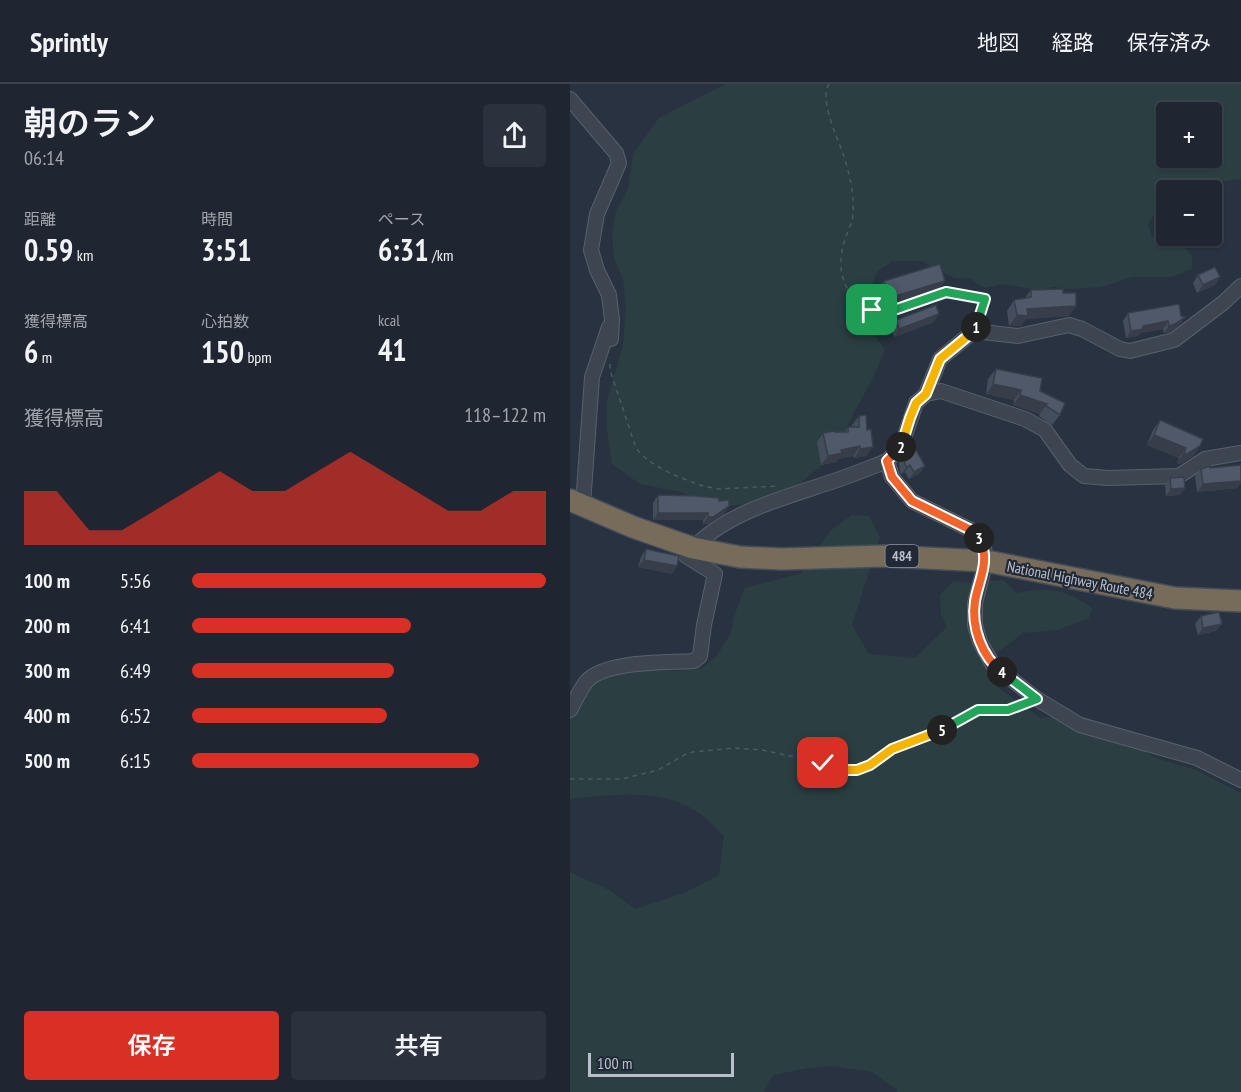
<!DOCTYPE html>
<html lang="ja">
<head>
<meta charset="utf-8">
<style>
	body { margin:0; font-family:"PT Sans Narrow","Noto Sans JP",sans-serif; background:#2c323d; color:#f1f3f6; height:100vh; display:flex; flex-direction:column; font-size:22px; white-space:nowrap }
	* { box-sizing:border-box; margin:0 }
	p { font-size:20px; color:#a1a5ab }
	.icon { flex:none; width:33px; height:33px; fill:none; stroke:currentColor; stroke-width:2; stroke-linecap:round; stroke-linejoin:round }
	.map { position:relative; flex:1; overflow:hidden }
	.panel { display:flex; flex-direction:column; background:#1f2631; width:570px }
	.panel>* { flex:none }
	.buttons { position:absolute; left:586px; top:18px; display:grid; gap:12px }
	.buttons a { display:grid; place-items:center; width:66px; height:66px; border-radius:6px; background:#1f2631; box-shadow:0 2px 4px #0004,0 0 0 2px #3c434d; font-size:30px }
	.scale { position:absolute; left:18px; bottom:15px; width:146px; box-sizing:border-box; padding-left:6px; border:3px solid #bac0cb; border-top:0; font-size:16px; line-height:21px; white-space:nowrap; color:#bac0cb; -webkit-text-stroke:4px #212937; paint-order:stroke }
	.pin { position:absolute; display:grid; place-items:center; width:51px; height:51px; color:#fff; margin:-26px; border-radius:12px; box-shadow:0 3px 9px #0006 }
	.km { position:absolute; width:30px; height:30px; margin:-15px; border-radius:50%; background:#222; color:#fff; font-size:16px; line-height:30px; text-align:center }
	.round { display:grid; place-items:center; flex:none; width:63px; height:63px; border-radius:6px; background:#2c323d }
	.headline { display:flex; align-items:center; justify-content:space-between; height:102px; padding:0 24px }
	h1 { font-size:33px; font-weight:600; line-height:45px }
	.metrics { display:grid; grid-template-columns:repeat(3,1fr); gap:9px; height:102px; padding:6px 24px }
	.metrics div { display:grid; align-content:center }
	.metrics b { font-size:30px; font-weight:600 }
	.metrics small { font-size:16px; font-weight:400 }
	.metrics p { font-size:16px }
	.chart { height:168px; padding:12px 24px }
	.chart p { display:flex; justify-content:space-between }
	.chart svg { width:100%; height:108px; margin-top:6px; fill:#d93025; opacity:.7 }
	.cta { display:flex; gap:12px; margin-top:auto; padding:12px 24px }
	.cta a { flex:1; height:69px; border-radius:6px; background:#d93025; color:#fff; font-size:24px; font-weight:600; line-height:69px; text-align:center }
	.cta a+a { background:#2c323d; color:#f1f3f6 }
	ul { padding:0 24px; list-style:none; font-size:20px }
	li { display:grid; grid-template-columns:96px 72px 1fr; align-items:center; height:45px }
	li i { height:15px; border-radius:8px; background:#d93025 }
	header { display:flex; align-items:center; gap:36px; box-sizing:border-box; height:84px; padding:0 30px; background:#1f2631; border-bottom:2px solid #3c434d }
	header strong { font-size:28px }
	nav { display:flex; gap:33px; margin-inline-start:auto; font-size:21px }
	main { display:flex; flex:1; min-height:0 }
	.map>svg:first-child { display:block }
</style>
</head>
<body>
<header>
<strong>Sprintly</strong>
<nav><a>地図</a><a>経路</a><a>保存済み</a></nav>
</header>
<main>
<section class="panel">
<div class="headline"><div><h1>朝のラン</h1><p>06:14</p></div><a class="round"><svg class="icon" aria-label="share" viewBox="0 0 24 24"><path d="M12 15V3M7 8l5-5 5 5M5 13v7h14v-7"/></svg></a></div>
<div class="metrics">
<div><p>距離</p><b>0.59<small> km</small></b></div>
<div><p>時間</p><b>3:51</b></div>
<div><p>ペース</p><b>6:31<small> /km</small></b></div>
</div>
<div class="metrics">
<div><p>獲得標高</p><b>6<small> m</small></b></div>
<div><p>心拍数</p><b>150<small> bpm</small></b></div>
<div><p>kcal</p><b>41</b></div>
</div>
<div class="chart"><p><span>獲得標高</span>118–122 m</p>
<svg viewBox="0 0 160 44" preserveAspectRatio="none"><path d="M0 44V22L10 22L20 38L30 38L40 30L50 22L60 14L70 22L80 22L90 14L100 6L110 14L120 22L130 30L140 30L150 22L160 22V44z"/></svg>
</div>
<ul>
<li><b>100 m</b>5:56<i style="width:100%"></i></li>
<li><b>200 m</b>6:41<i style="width:62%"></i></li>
<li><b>300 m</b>6:49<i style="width:57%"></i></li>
<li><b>400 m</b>6:52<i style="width:55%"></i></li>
<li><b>500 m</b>6:15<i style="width:81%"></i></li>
</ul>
<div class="cta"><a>保存</a><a>共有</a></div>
</section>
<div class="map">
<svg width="671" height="1008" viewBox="0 0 671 1008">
	<rect width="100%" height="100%" fill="#293241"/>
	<!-- green -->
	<path fill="#2b3f42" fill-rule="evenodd" d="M156,0H671V95L632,100L618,106H597V118L583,132L578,141L582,153L611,159L622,172V185L601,193H563L531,203L499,205L484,203L469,206L432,200L415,204L399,194H385L351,177H323L307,188L302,201L299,245L315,265L303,294L278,340L266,372L242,389L219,409L189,420L149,422L111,408L70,400L42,380L37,346V316L53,262L56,222L53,195L44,175L42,149L46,128L58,105L63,70L89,34ZM597,28H642V74H597Z
		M282,431L299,432L310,453L282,541L299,570L345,574L377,543L371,531L370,511L383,497L400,499L433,496L447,509C481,503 494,505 522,524L519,534L487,546L453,549L423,572L426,602L470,634L507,631L537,640L583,673L626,686L671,709V1008H327V1006L302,988L262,982L239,984L203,991L193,1008H0V788L41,807L65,825L114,809L149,791L154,752C145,744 136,733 126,727C89,703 41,711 0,715V615L20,594L68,582L104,587L131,585L146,573L161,549L164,532L175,504L232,489L260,447Z"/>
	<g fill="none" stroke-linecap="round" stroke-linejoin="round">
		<!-- minor casing -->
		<g stroke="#58606c" stroke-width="16">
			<path id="minor" d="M0,15L46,69L49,79L27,130L21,166L27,186L39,211L42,236L41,255
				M356,310L370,275L404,247L448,252L499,241L512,245L550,265L560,267L604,256L653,219L671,202
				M317,377L322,393L342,417L405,448L414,463L416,477L405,519V541L410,558L423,581L467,615L510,641L627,674L671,696
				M13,421L22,293L39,243
				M0,626C5,617 10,606 16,598C34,576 97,579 124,577L130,572L134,541L145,490L116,472C151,429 214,414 264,397C282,391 299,384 317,377L331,363L346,319L356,310L371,307L455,335L466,341L475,346L500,381L514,392L538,394L609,392L635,375L671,369"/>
		</g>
		<!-- highway casing -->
		<g stroke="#444d59" stroke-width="24">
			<path id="highway" d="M0,416L63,443L123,464L170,473L211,475L315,472L416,477L605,514L671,517"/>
		</g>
		<!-- path -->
		<path stroke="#495c5f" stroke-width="1.5" stroke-dasharray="4.5 4.5" stroke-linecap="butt" d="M259,0C249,16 267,52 273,70C280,90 286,116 282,137C280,143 277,149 275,155C266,184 271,209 299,225C318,235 355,212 374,209C386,206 403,213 415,215L408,235
			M40,280V286L66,364C78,381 107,393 128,400C134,403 141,403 147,405L209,402
			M0,695H52L88,686L114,671L123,668L164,664L192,666L253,679L272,686H287L300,681L322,665L368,648L408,626H438L454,620"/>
		<!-- minor -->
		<use href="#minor" stroke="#3d4551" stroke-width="14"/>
		<!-- highway -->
		<use href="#highway" stroke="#776c5a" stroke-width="21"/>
	</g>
	<!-- wall -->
	<path fill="#444d5b" d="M628,191L650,193L645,201L627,209L623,199Z
		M314,197L367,208L311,225L306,208Z
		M461,206L493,209L499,232L456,235L451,242H439L437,227L444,216L455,214Z
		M609,220L610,241L600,248L594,249L593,245L570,249L568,252L556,254L553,237L558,229Z
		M326,236L364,238L324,253L321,244Z
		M426,285L470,307L490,331L482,341L469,332L470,330L443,321L444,316L416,310L418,295Z
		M289,332L297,346L303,363L296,372L284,374L283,372L268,375L266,378L251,381L247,358L253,349L274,348L278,343H282V341Z
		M590,336L630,362L623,372L610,380L607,379L609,374L577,361L583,346Z
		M334,370L350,389L339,395L335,388L331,390L330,389L329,378Z
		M640,384L668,404L627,408L625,392L631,385Z
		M600,394L615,404L610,411L596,412L595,402Z
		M88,411L149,417L159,422L154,430L138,440H133V436H83V419Z
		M76,465L102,490L68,483L71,473Z
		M631,532L646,547L628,551L625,540Z"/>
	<!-- shaded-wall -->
	<path fill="#373e4a" d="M650,193L645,201L627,209L633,201Z
		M375,197L367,208L311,225L319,214Z
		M506,222L499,232L456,235L451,242H439L447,231L457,225Z
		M369,230L364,238L324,253L329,245Z
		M615,233L610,241L600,248L594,249L599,242Z
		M598,237L593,245L570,249L568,252L556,254L561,247L573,242Z
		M423,300L451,306L444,316L416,310Z
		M450,311L477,320L470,330L443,321Z
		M584,351L616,364L609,374L577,361Z
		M290,362L283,372L268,375L266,378L251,381L258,372L271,366Z
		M630,362L623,372L610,380L607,379L614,369Z
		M303,363L296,372L284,374L290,365Z
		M340,381L335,388L331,390L337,383Z
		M355,382L350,389L339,395L344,388Z
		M671,397V399L668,404L627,408L633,400Z
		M615,404L610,411L596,412L601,405Z
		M159,422L154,430L138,440H133L138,433Z
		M88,429H138L133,436H83Z
		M74,476L107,482L102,490L68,483Z
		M652,540L646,547L628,551L633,544Z"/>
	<!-- building -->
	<path fill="#4f596a" stroke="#373e4a" stroke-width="1.5" d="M370,180L375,197L319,214L314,197Z
		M645,183L650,193L633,201L628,191Z
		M493,205V209H506V222L457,225L458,232L447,231L444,216L461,213V206Z
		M609,220L611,232L615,233L605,240L599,242L598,237L573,242V245L561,247L558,229Z
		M366,221L369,230L329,245L326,236Z
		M426,285L472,294L470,307L495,319L490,331L476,322L477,320L450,311L451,306L423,300Z
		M296,331L297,346L301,345L303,363L290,365V362L271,366L272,369L258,372L253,349L264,347L265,348H278V343H289V332Z
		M590,336L633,355L630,362L617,370L614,369L616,364L584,351Z
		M343,361L355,382L344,388L340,381L337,383L335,381L334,370Z
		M671,381V397L633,400L631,385L640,382V384Z
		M614,393L615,404L601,405L600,394Z
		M88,411L127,412L149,414V417L159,416V422L143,433H138V429H88Z
		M76,465L109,472L107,482L74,476Z
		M649,528L652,540L633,544L631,532Z"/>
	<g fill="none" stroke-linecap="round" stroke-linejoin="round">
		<!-- split-1 casing -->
		<g stroke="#fff" stroke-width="12">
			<path id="split-1" d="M302,226L327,225L376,208L415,215L406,243"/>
		</g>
		<!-- split-2 casing -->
		<g stroke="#fff" stroke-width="12">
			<path id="split-2" d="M331,363L340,334L346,319L356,310L370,275L404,247L406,243"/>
		</g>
		<!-- split-3 casing -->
		<g stroke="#fff" stroke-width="12">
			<path id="split-3" d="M331,363L317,377L322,393L342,417L405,448L409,454"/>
		</g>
		<!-- split-4 casing -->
		<g stroke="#fff" stroke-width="12">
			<path id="split-4" d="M409,454C421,476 409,495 405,517C401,543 412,573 432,588"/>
		</g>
		<!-- split-5 casing -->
		<g stroke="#fff" stroke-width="12">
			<path id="split-5" d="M372,646L408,626H438L467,615L432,588"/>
		</g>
		<!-- split-6 casing -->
		<g stroke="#fff" stroke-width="12">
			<path id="split-6" d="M253,679L272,686H287L300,681L322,665L372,646"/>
		</g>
		<!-- split-1 -->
		<use href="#split-1" stroke="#22a559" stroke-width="8"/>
		<!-- split-2 -->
		<use href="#split-2" stroke="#f5b400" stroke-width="8"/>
		<!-- split-3 -->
		<use href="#split-3" stroke="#f0652b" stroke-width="8"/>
		<!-- split-4 -->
		<use href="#split-4" stroke="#f0652b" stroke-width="8"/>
		<!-- split-5 -->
		<use href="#split-5" stroke="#22a559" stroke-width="8"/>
		<!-- split-6 -->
		<use href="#split-6" stroke="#f5b400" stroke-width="8"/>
	</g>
	<g text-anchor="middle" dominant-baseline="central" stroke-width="4.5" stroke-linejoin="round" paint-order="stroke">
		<!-- shield labels -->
		<rect fill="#212937" stroke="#8c939f" stroke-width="1.5" x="315.5" y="461" width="33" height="22" rx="4.5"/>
		<g font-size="14" font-weight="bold" fill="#bac0cb">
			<text x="332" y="472">484</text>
		</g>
		<!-- street labels -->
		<g font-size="15" fill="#bac0cb" stroke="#212937">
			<text transform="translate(510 496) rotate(11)">National Highway Route 484</text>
		</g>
	</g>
</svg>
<div class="buttons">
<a>+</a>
<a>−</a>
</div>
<div class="scale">100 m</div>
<div class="pin" style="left:302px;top:226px;background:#1e9e55"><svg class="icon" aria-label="arrive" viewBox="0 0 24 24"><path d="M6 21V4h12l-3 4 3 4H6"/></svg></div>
<div class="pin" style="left:253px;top:679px;background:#d93025"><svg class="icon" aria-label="check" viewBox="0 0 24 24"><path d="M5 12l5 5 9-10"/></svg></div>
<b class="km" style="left:406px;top:243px">1</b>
<b class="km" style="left:331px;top:363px">2</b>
<b class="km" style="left:409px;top:454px">3</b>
<b class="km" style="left:432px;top:588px">4</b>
<b class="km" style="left:372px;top:646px">5</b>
</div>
</main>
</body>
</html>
